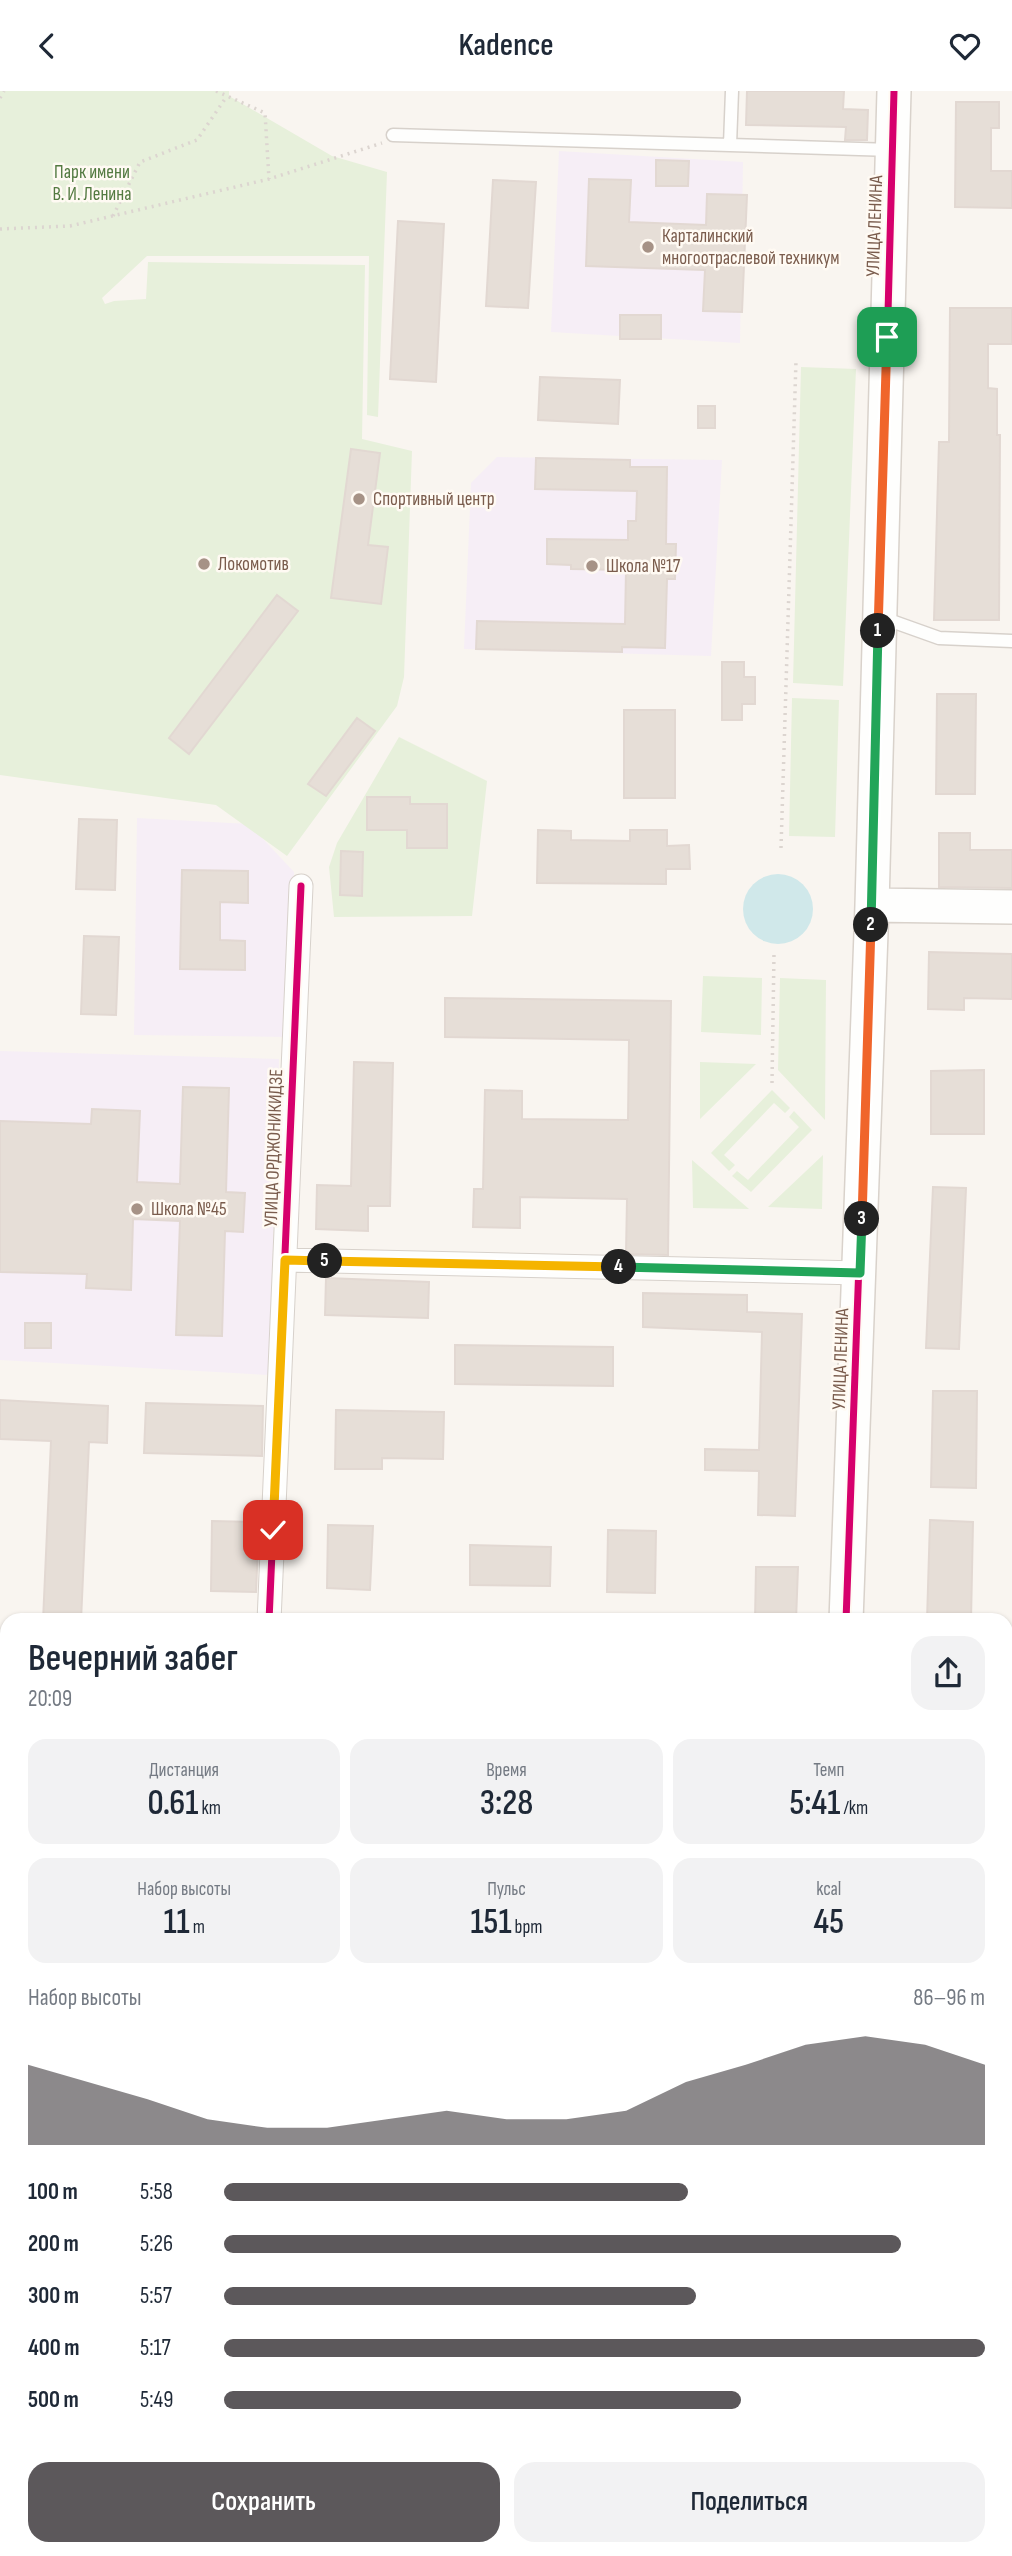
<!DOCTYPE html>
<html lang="ru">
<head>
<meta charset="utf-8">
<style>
	body { margin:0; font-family:"Sofia Sans Condensed",sans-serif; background:#f2f2f3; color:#1f2937; height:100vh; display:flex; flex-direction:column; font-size:26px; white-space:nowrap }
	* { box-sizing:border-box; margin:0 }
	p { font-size:23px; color:#747a83 }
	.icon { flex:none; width:38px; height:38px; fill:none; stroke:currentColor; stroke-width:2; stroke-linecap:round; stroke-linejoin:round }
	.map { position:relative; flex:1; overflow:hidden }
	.sheet { position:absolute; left:0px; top:1522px; width:1013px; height:943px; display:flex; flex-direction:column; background:#fff; border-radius:21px 21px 0 0; box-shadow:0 2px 5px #0004 }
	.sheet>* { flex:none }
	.pin { position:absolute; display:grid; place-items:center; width:60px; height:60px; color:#fff; margin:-30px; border-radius:14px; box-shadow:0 4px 10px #0006 }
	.km { position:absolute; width:35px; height:35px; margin:-18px; border-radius:50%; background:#222; color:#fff; font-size:19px; line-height:35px; text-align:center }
	.round { display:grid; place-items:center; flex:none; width:74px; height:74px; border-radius:21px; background:#f2f2f3 }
	.overview { display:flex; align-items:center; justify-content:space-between; height:119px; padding:0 28px }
	h1 { font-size:38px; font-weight:600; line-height:52px }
	.figures { display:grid; grid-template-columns:repeat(3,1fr); gap:10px; height:119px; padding:7px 28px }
	.figures div { display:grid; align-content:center; border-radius:18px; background:#f2f2f3; text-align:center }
	.figures b { font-size:35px; font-weight:600 }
	.figures small { font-size:19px; font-weight:400 }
	.figures p { font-size:19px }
	.chart { height:196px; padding:14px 28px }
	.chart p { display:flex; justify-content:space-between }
	.chart svg { width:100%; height:126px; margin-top:7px; fill:#5c585b; opacity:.7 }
	.button { display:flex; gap:14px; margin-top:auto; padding:14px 28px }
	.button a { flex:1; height:80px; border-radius:21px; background:#5c585b; color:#fff; font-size:28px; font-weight:600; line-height:80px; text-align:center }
	.button a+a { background:#f2f2f3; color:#1f2937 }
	ul { padding:0 28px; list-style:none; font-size:23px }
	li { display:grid; grid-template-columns:112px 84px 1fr; align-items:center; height:52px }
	li i { height:18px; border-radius:9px; background:#5c585b }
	header { display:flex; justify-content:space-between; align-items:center; height:91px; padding:0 28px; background:#fff; font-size:32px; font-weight:600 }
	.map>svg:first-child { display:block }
</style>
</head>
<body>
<header><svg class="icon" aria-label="back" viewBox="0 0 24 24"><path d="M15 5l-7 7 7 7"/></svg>Kadence<svg class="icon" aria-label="heart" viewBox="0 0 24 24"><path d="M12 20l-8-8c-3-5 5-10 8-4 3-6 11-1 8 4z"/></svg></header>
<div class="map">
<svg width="1012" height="2465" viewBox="0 0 1012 2465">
	<rect width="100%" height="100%" fill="#f9f5f0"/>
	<!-- education -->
	<path fill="#f6eef6" d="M559,60L743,71L740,252L551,241Z
		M497,366L722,369L711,565L464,558L471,392Z
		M137,727L249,733L294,781L288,946L134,944Z
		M0,960L279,968L269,1284L0,1269Z"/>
	<!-- green -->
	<path fill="#e7f0db" d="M0,0H229V5L332,65L387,81L378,326L367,324L369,165H147L102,207L105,213L114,210L146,208L148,171L365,174L362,348L412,360L404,586L397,615L287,765L216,714L0,684Z
		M801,276L856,278L843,595L793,592Z
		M792,607L839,609L835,746L789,745Z
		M399,646L487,690L472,825L334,826L329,776L337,752Z
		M703,885L762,887L761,944L701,941Z
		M780,887L826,889L825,1029L778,979Z
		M700,971L756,973L700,1028Z
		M772,999L790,1017L785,1022L774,1012L724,1064L735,1074L729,1080L711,1062Z
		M794,1020L812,1039L751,1101L732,1085L737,1080L748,1089L799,1036L789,1026Z
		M823,1064L822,1118L768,1116Z
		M692,1069L749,1118L693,1117Z"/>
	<!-- water -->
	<path fill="#d0e8ea" d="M743 818a35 35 0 1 1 70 0a35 35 0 1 1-70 0Z"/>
	<!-- building -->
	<path fill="#e6ded7" stroke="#e2d8d2" stroke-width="2" d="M747,0H844L843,18L868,19L867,49H845L846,36L746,34Z
		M956,11H999V37H991V80H1012V117L955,116Z
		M656,69L689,70L688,95H656Z
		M589,88L631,89L629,131L706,134L707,103L747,104L742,221L703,220L705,179L586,175Z
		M493,89L536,91L528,217L486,215Z
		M398,130L444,133L436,291L390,288Z
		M950,217H1012V253H988V297L997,298V344H1000L999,529H934L939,351H949Z
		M620,224H661V248H620Z
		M540,286L620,289L618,333L538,329Z
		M698,315H715V337H698Z
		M351,358L380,362L368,454L388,456L381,513L331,507Z
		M536,367L630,369V376H667L666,453H676L675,488H667L665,557L622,556V561L476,558L477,530L625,533L626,479L571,478V474L547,473V448L628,449V430H636L637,400L535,398Z
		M277,504L298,520L189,663L169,647Z
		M722,571H744V586H755V613H742V629H722Z
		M937,603H976L975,703H936Z
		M624,619H675V707H624Z
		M357,627L375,640L326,705L308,693Z
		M367,706H410V713H447V757H407V739H367Z
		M79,728L117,729L115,799L76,798Z
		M538,739L571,740V749L630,750V739H667V755L689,754L690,778H666V793L537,792Z
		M939,742H970V759H1012V797L939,796Z
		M341,760L363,761L362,805L340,804Z
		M182,779L248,780V812L220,811V849L245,850V879L180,878Z
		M84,845L119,846L116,924L81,923Z
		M929,861L1012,863V908L964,907V919L928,918Z
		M445,907L671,910L668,1164L626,1163L627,1108L520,1106V1137L473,1136L474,1098H483L485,999L522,1000V1028L628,1029L629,949L445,946Z
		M354,971L393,972L390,1115H368V1140L316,1138L317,1094L351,1095Z
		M984,979V1043H931V980Z
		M183,996L229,997L226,1101L245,1102L243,1141L225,1140L222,1245L176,1244L180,1130L133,1128L131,1199L86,1197L87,1183L0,1181V1030L91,1033L92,1018L140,1020L137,1091L180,1093Z
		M933,1096L966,1097L959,1258L926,1257Z
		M326,1187L429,1191L428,1227L325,1224Z
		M643,1202L747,1204V1221L802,1223L795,1425L758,1424L759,1380L705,1379V1358L759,1359L762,1241L643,1236Z
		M25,1232H51V1257H25Z
		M455,1254L613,1256V1295L455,1293Z
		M933,1300H977L976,1397L931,1396Z
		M0,1309L108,1315L107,1352L89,1351L81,1530H43L51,1350L0,1348Z
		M146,1312L263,1315L262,1365L144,1362Z
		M336,1319L444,1321L443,1368L382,1367V1378H335Z
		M930,1429L973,1431L971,1530H927Z
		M212,1430L259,1431L256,1501L211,1500Z
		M328,1434L373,1435L370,1499L327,1497Z
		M608,1439L656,1440L655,1502L607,1501Z
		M470,1454L551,1456L550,1495L470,1494Z
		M756,1476H798L796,1530H755Z"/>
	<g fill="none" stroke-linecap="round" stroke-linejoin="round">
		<!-- lane casing -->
		<g stroke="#d7d1cb" stroke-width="15">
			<path id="lane" d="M732,0L730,54L892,59
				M393,44L730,54
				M883,527L939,547L1012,550"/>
		</g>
		<!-- street casing -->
		<g stroke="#d7d1cb" stroke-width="25">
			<path id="street" d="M285,1169L860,1182
				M269,1530L301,795
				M0,1894H7
				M0,2293H7"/>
		</g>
		<!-- secondary casing -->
		<g stroke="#d9d2cb" stroke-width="36">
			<path id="secondary" d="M872,814L1012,816
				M846,1530L872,814L894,0
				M0,1685H7
				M1006,1709H1012
				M1006,2269L1012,2264
				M255,2459L256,2465
				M684,2465L686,2459"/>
		</g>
		<!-- path -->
		<path stroke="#dcd5d0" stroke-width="3.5" stroke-dasharray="2 5" stroke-linecap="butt" d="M216,0L265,22L269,88
			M0,7L4,0
			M113,125L140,71L197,49L227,5
			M0,138L70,135L269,88L382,52
			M781,757L796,269
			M772,992L774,862"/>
		<!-- lane -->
		<use href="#lane" stroke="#fefefd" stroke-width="12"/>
		<!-- street -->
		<use href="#street" stroke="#fefefd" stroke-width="23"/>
		<!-- secondary -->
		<use href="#secondary" stroke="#fefefd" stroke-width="33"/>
		<!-- cycleway casing -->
		<g stroke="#fffaf3" stroke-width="11">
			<path id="cycleway" d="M269,1530L301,795
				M846,1530L872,814L894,0"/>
		</g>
		<!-- cycleway -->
		<use href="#cycleway" stroke="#d6006c" stroke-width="7"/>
	</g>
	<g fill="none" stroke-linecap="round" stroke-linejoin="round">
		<!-- split-1 casing -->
		<g stroke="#fff" stroke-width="14">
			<path id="split-1" d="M878,540L887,246"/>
		</g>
		<!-- split-2 casing -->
		<g stroke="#fff" stroke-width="14">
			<path id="split-2" d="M871,834L878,540"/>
		</g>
		<!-- split-3 casing -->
		<g stroke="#fff" stroke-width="14">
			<path id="split-3" d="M862,1128L871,834"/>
		</g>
		<!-- split-4 casing -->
		<g stroke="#fff" stroke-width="14">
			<path id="split-4" d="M619,1176L860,1182L862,1128"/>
		</g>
		<!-- split-5 casing -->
		<g stroke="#fff" stroke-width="14">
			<path id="split-5" d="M325,1170L619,1176"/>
		</g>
		<!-- split-6 casing -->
		<g stroke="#fff" stroke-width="14">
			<path id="split-6" d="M273,1439L285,1169L325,1170"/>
		</g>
		<!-- split-1 -->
		<use href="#split-1" stroke="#f0652b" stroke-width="9"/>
		<!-- split-2 -->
		<use href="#split-2" stroke="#22a559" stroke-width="9"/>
		<!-- split-3 -->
		<use href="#split-3" stroke="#f0652b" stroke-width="9"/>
		<!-- split-4 -->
		<use href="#split-4" stroke="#22a559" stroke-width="9"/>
		<!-- split-5 -->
		<use href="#split-5" stroke="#f5b400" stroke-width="9"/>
		<!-- split-6 -->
		<use href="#split-6" stroke="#f5b400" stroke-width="9"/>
	</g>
	<!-- markers -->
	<g fill="#a69286" stroke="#fffaf3" stroke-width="2.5">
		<circle cx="648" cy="156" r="7"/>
		<circle cx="359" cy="408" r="7"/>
		<circle cx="204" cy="473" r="7"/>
		<circle cx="592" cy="475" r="7"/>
		<circle cx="137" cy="1118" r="7"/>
	</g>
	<g text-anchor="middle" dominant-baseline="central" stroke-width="5" stroke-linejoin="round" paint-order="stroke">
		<!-- park labels -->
		<g font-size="19" fill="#537a41" stroke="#fffaf3">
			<text x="92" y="81">Парк имени<tspan x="92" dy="22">В. И. Ленина</tspan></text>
		</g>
		<!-- street labels -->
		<g font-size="19" fill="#7a5c4d" stroke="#fffaf3">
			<text transform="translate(875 135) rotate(-88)">УЛИЦА ЛЕНИНА</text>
			<text transform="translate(274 1057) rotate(-88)">УЛИЦА ОРДЖОНИКИДЗЕ</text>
			<text transform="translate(841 1268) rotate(-88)">УЛИЦА ЛЕНИНА</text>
		</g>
		<!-- poi labels -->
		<g font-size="19" fill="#7a5c4d" stroke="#fffaf3" text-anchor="start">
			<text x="662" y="145">Карталинский<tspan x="662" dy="22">многоотраслевой техникум</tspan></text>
			<text x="373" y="408">Спортивный центр</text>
			<text x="218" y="473">Локомотив</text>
			<text x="606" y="475">Школа №17</text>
			<text x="151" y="1118">Школа №45</text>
		</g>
	</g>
</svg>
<div class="pin" style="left:887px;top:246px;background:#1e9e55"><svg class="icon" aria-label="arrive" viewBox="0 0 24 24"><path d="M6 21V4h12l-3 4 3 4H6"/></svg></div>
<div class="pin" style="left:273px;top:1439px;background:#d93025"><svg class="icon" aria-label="check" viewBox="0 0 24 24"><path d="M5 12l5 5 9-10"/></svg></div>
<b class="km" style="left:878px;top:540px">1</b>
<b class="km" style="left:871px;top:834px">2</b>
<b class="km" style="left:862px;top:1128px">3</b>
<b class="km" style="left:619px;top:1176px">4</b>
<b class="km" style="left:325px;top:1170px">5</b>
<section class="sheet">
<div class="overview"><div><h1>Вечерний забег</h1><p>20:09</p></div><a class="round"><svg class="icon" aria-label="share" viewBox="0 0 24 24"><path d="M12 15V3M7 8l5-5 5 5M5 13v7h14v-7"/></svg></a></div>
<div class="figures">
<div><p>Дистанция</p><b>0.61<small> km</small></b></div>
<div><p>Время</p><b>3:28</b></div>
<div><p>Темп</p><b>5:41<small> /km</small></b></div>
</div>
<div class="figures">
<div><p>Набор высоты</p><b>11<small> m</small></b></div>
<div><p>Пульс</p><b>151<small> bpm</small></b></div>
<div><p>kcal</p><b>45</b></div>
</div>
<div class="chart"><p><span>Набор высоты</span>86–96 m</p>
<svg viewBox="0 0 160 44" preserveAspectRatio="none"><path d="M0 44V16L10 22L20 28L30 35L40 38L50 38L60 35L70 32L80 35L90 35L100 32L110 22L120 16L130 9L140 6L150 9L160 16V44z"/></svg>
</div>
<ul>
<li><b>100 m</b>5:58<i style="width:61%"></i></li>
<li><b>200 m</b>5:26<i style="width:89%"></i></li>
<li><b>300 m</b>5:57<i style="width:62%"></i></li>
<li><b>400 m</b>5:17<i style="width:100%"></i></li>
<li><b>500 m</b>5:49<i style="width:68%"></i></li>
</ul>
<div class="button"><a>Сохранить</a><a>Поделиться</a></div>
</section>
</div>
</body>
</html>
